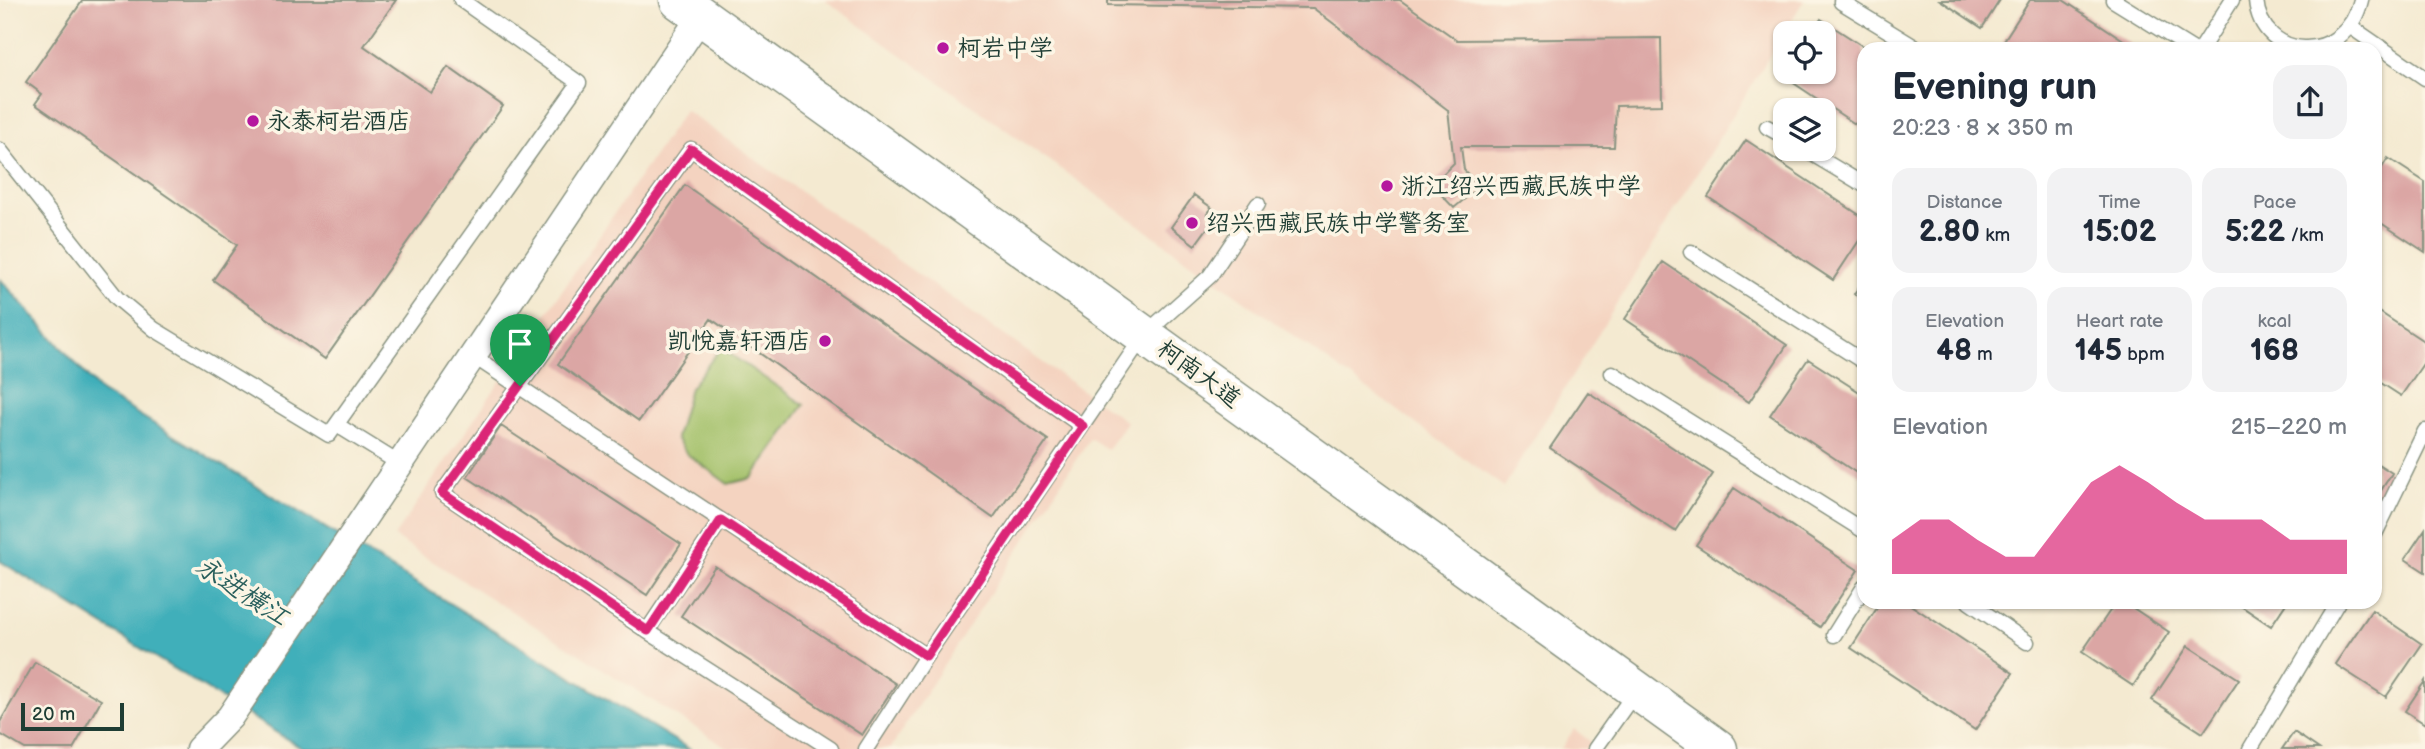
<!DOCTYPE html>
<html lang="en">
<head>
<meta charset="utf-8">
<style>
	body { margin:0; font-family:"Balsamiq Sans","LXGW WenKai TC",sans-serif; background:#f2f2f3; color:#1f2937; height:100vh; display:flex; flex-direction:column; font-size:26px; white-space:nowrap }
	* { box-sizing:border-box; margin:0 }
	p { font-size:23px; color:#747a83 }
	.icon { flex:none; width:38px; height:38px; fill:none; stroke:currentColor; stroke-width:2; stroke-linecap:round; stroke-linejoin:round }
	.map { position:relative; flex:1; overflow:hidden }
	.sheet { position:absolute; left:1857px; top:42px; width:525px; height:567px; display:flex; flex-direction:column; background:#fff; border-radius:21px; box-shadow:0 2px 5px #0004 }
	.sheet>* { flex:none }
	.tools { position:absolute; left:1773px; top:21px; display:grid; gap:14px }
	.tools a { display:grid; place-items:center; width:63px; height:63px; border-radius:14px; background:#fff; box-shadow:0 2px 5px #0004; font-size:35px }
	.scale { position:absolute; left:21px; bottom:18px; width:103px; box-sizing:border-box; padding-left:7px; border:4px solid #1f3d34; border-top:0; font-size:19px; line-height:24px; white-space:nowrap; color:#1f3d34; -webkit-text-stroke:5px #fcf5e5; paint-order:stroke }
	.pin { position:absolute; display:grid; place-items:center; width:60px; height:60px; color:#fff; margin:-72px -30px; border-radius:50% 50% 50% 0; rotate:-45deg; box-shadow:0 0 7px #0007 }
	.pin .icon { rotate:45deg }
	.round { display:grid; place-items:center; flex:none; width:74px; height:74px; border-radius:21px; background:#f2f2f3 }
	.head { display:flex; align-items:center; justify-content:space-between; height:119px; padding:0 35px }
	h1 { font-size:38px; font-weight:700; line-height:52px }
	.metrics { display:grid; grid-template-columns:repeat(3,1fr); gap:10px; height:119px; padding:7px 35px }
	.metrics div { display:grid; align-content:center; border-radius:18px; background:#f2f2f3; text-align:center }
	.metrics b { font-size:30px; font-weight:700 }
	.metrics small { font-size:19px; font-weight:400 }
	.metrics p { font-size:19px }
	.chart { height:196px; padding:14px 35px }
	.chart p { display:flex; justify-content:space-between }
	.chart svg { width:100%; height:126px; margin-top:7px; fill:#db2777; opacity:.7 }
	.map>svg:first-child { display:block }
</style>
</head>
<body>
<div class="map">
<svg width="2425" height="749" viewBox="0 0 2425 749">
	<rect width="100%" height="100%" fill="#fcf5e5"/>
	<filter id="ink" filterUnits="userSpaceOnUse"><feTurbulence type="fractalNoise" baseFrequency=".0143" numOctaves="2"/><feDisplacementMap in="SourceGraphic" scale="14" xChannelSelector="R" yChannelSelector="G"/><feConvolveMatrix kernelMatrix="1 2 1 2 8 2 1 2 1" color-interpolation-filters="sRGB"/></filter>
	<filter id="wash" filterUnits="userSpaceOnUse"><feTurbulence type="fractalNoise" baseFrequency=".00686" numOctaves="4" result="noise"/><feDisplacementMap in="SourceGraphic" scale="28" xChannelSelector="R" yChannelSelector="G"/><feGaussianBlur stdDeviation="1.57" result="paint"/><feColorMatrix in="noise" values="0 0 0 0 0 0 0 0 0 0 0 0 0 0 0 0 0 1.4 0 .05"/><feComposite in="paint" operator="in"/></filter>
	<g filter="url(#wash)">
		<rect width="100%" height="100%" fill="#f4ead1"/>
		<!-- built -->
		<path fill="#f4d3c0" d="M825,0H1804L1504,487Z
			M685,110L1127,422L1107,449L1090,438L890,749H729L394,537Z
			M1574,729L1600,749H1561Z"/>
		<!-- green -->
		<path fill="#a2c068" stroke="#607e4e" stroke-width="2" d="M721,348L804,405L752,478L728,484L687,454L676,438L690,388Z"/>
		<!-- water -->
		<path fill="#3fafba" stroke="#2f7677" stroke-width="2" d="M0,279L100,391L689,749H303L0,561Z"/>
		<g id="blocks">
			<!-- building -->
			<path fill="#dba6a4" d="M83,0H396L364,46L430,92L448,67L503,106L325,359L213,280L237,245L35,104L42,94L26,82Z
				M1108,0H1400L1457,40L1661,38L1662,105L1616,106L1614,147H1461L1464,170L1479,187L1454,208L1432,185L1454,163L1448,110L1313,8L1108,5Z
				M1940,0H2000L1982,28Z
				M2030,0H2063L2137,49H2014L2003,42Z
				M1821,19L1864,47V130L1783,76L1786,72H1824V33H1812Z
				M1746,140L1864,218V233L1833,280L1708,197Z
				M2388,158L2425,182V252L2375,219V179Z
				M685,185L1048,440L993,518L711,319L639,421L558,364Z
				M1194,195L1212,208L1207,214L1214,219L1195,245L1171,227Z
				M1663,262L1787,345L1749,402L1625,319Z
				M1864,279V300L1854,294Z
				M2375,309L2425,342V361L2401,396L2375,379Z
				M1808,359L1864,395V478L1770,415Z
				M1588,392L1713,474L1675,531L1550,448Z
				M501,426L681,544L647,595L467,477Z
				M2375,462L2392,473L2375,500Z
				M1734,488L1858,570L1820,627L1696,545Z
				M2425,529V572L2405,559Z
				M715,566L896,684L862,735L681,616Z
				M1881,602H1906L2013,673L1975,730L1851,648Z
				M2116,602H2124L2169,632L2133,686L2082,652Z
				M2235,602H2287L2271,626Z
				M2372,610L2422,644L2386,697L2335,664Z
				M2188,646L2239,679L2203,733L2152,700Z
				M35,662L101,700L73,749H25L0,734V722Z
				M2425,681V724L2405,711Z
				M2294,732L2319,749H2282Z"/>
		</g>
	</g>
	<g filter="url(#ink)">
		<use href="#blocks" fill-opacity="0" stroke="#8a9482" stroke-width="2"/>
		<g fill="none" stroke-linecap="round" stroke-linejoin="round">
			<!-- lane casing -->
			<g stroke="#8a9482" stroke-width="17">
				<path id="lane" d="M2113,0L2192,49
					M2256,0C2261,61 2345,67 2361,0
					M1841,2L1918,49
					M2351,27L2425,78
					M2201,49L2232,0
					M1767,127L1785,137
					M1804,149L1864,185
					M0,150L117,298L154,329L329,435L579,83L461,0
					M1691,252L1864,362
					M473,356L926,656
					M1612,373L1864,531
					M337,425L400,464
					M2375,534L2425,431
					M1969,602L2027,642
					M647,631L721,520
					M1834,635L1864,587
					M831,749L647,631L442,493L691,149L1082,426
					M866,749L926,656L1144,335L1210,276L1258,204
					M1595,749L1636,691
					M2250,749L2338,602"/>
			</g>
			<!-- street casing -->
			<g stroke="#8a9482" stroke-width="29">
				<path id="street" d="M199,749L230,717L701,16"/>
			</g>
			<!-- secondary casing -->
			<g stroke="#8a9482" stroke-width="41">
				<path id="secondary" d="M679,0L1718,749"/>
			</g>
			<!-- lane -->
			<use href="#lane" stroke="#fff" stroke-width="14"/>
			<!-- street -->
			<use href="#street" stroke="#fff" stroke-width="26"/>
			<!-- secondary -->
			<use href="#secondary" stroke="#fff" stroke-width="38"/>
		</g>
	</g>
	<g fill="none" stroke-linecap="round" stroke-linejoin="round" filter="url(#ink)">
		<!-- route casing -->
		<g stroke="#fff" stroke-width="14">
			<path id="route" d="M691,149L1083,426L926,656L721,520L648,631L442,493Z"/>
		</g>
		<!-- route -->
		<use href="#route" stroke="#db2777" stroke-width="9"/>
	</g>
	<!-- markers -->
	<g fill="#b5179e" stroke="#fcf5e5" stroke-width="2.5">
		<circle cx="943" cy="48" r="7"/>
		<circle cx="253" cy="121" r="7"/>
		<circle cx="1387" cy="186" r="7"/>
		<circle cx="1192" cy="223" r="7"/>
		<circle cx="825" cy="341" r="7"/>
	</g>
	<g text-anchor="middle" dominant-baseline="central" stroke-width="7" stroke-linejoin="round" paint-order="stroke">
		<!-- poi labels -->
		<g font-size="24" fill="#1f3d34" stroke="#fcf5e5" text-anchor="start">
			<text x="957" y="48">柯岩中学</text>
			<text x="267" y="121">永泰柯岩酒店</text>
			<text x="1401" y="186">浙江绍兴西藏民族中学</text>
			<text x="1206" y="223">绍兴西藏民族中学警务室</text>
			<text x="811" y="341" text-anchor="end">凯悦嘉轩酒店</text>
		</g>
		<!-- street labels -->
		<g font-size="24" fill="#1f3d34" stroke="#fcf5e5">
			<text transform="translate(1199 374) rotate(36)">柯南大道</text>
		</g>
		<!-- water labels -->
		<g font-size="26" font-style="italic" fill="#295f5c" stroke="#fcf5e5">
			<text transform="translate(242 592) rotate(33)">永进横江</text>
		</g>
	</g>
</svg>
<div class="tools">
<a><svg class="icon" aria-label="locate" viewBox="0 0 24 24"><circle cx="12" cy="12" r="6"/><path d="M12 2v4M12 18v4M2 12h4M18 12h4"/></svg></a>
<a><svg class="icon" aria-label="layers" viewBox="0 0 24 24"><path d="M12 4l9 5-9 5-9-5zM3 14l9 5 9-5"/></svg></a>
</div>
<div class="scale">20 m</div>
<div class="pin" style="left:520px;top:386px;background:#1e9e55"><svg class="icon" aria-label="arrive" viewBox="0 0 24 24"><path d="M6 21V4h12l-3 4 3 4H6"/></svg></div>
<section class="sheet">
<div class="head"><div><h1>Evening run</h1><p>20:23 · 8 × 350 m</p></div><a class="round"><svg class="icon" aria-label="share" viewBox="0 0 24 24"><path d="M12 15V3M7 8l5-5 5 5M5 13v7h14v-7"/></svg></a></div>
<div class="metrics">
<div><p>Distance</p><b>2.80<small> km</small></b></div>
<div><p>Time</p><b>15:02</b></div>
<div><p>Pace</p><b>5:22<small> /km</small></b></div>
</div>
<div class="metrics">
<div><p>Elevation</p><b>48<small> m</small></b></div>
<div><p>Heart rate</p><b>145<small> bpm</small></b></div>
<div><p>kcal</p><b>168</b></div>
</div>
<div class="chart"><p><span>Elevation</span>215–220 m</p>
<svg viewBox="0 0 160 44" preserveAspectRatio="none"><path d="M0 44V32L10 25L20 25L30 32L40 38L50 38L60 25L70 12L80 6L90 12L100 19L110 25L120 25L130 25L140 32L150 32L160 32V44z"/></svg>
</div>
</section>
</div>
</body>
</html>
